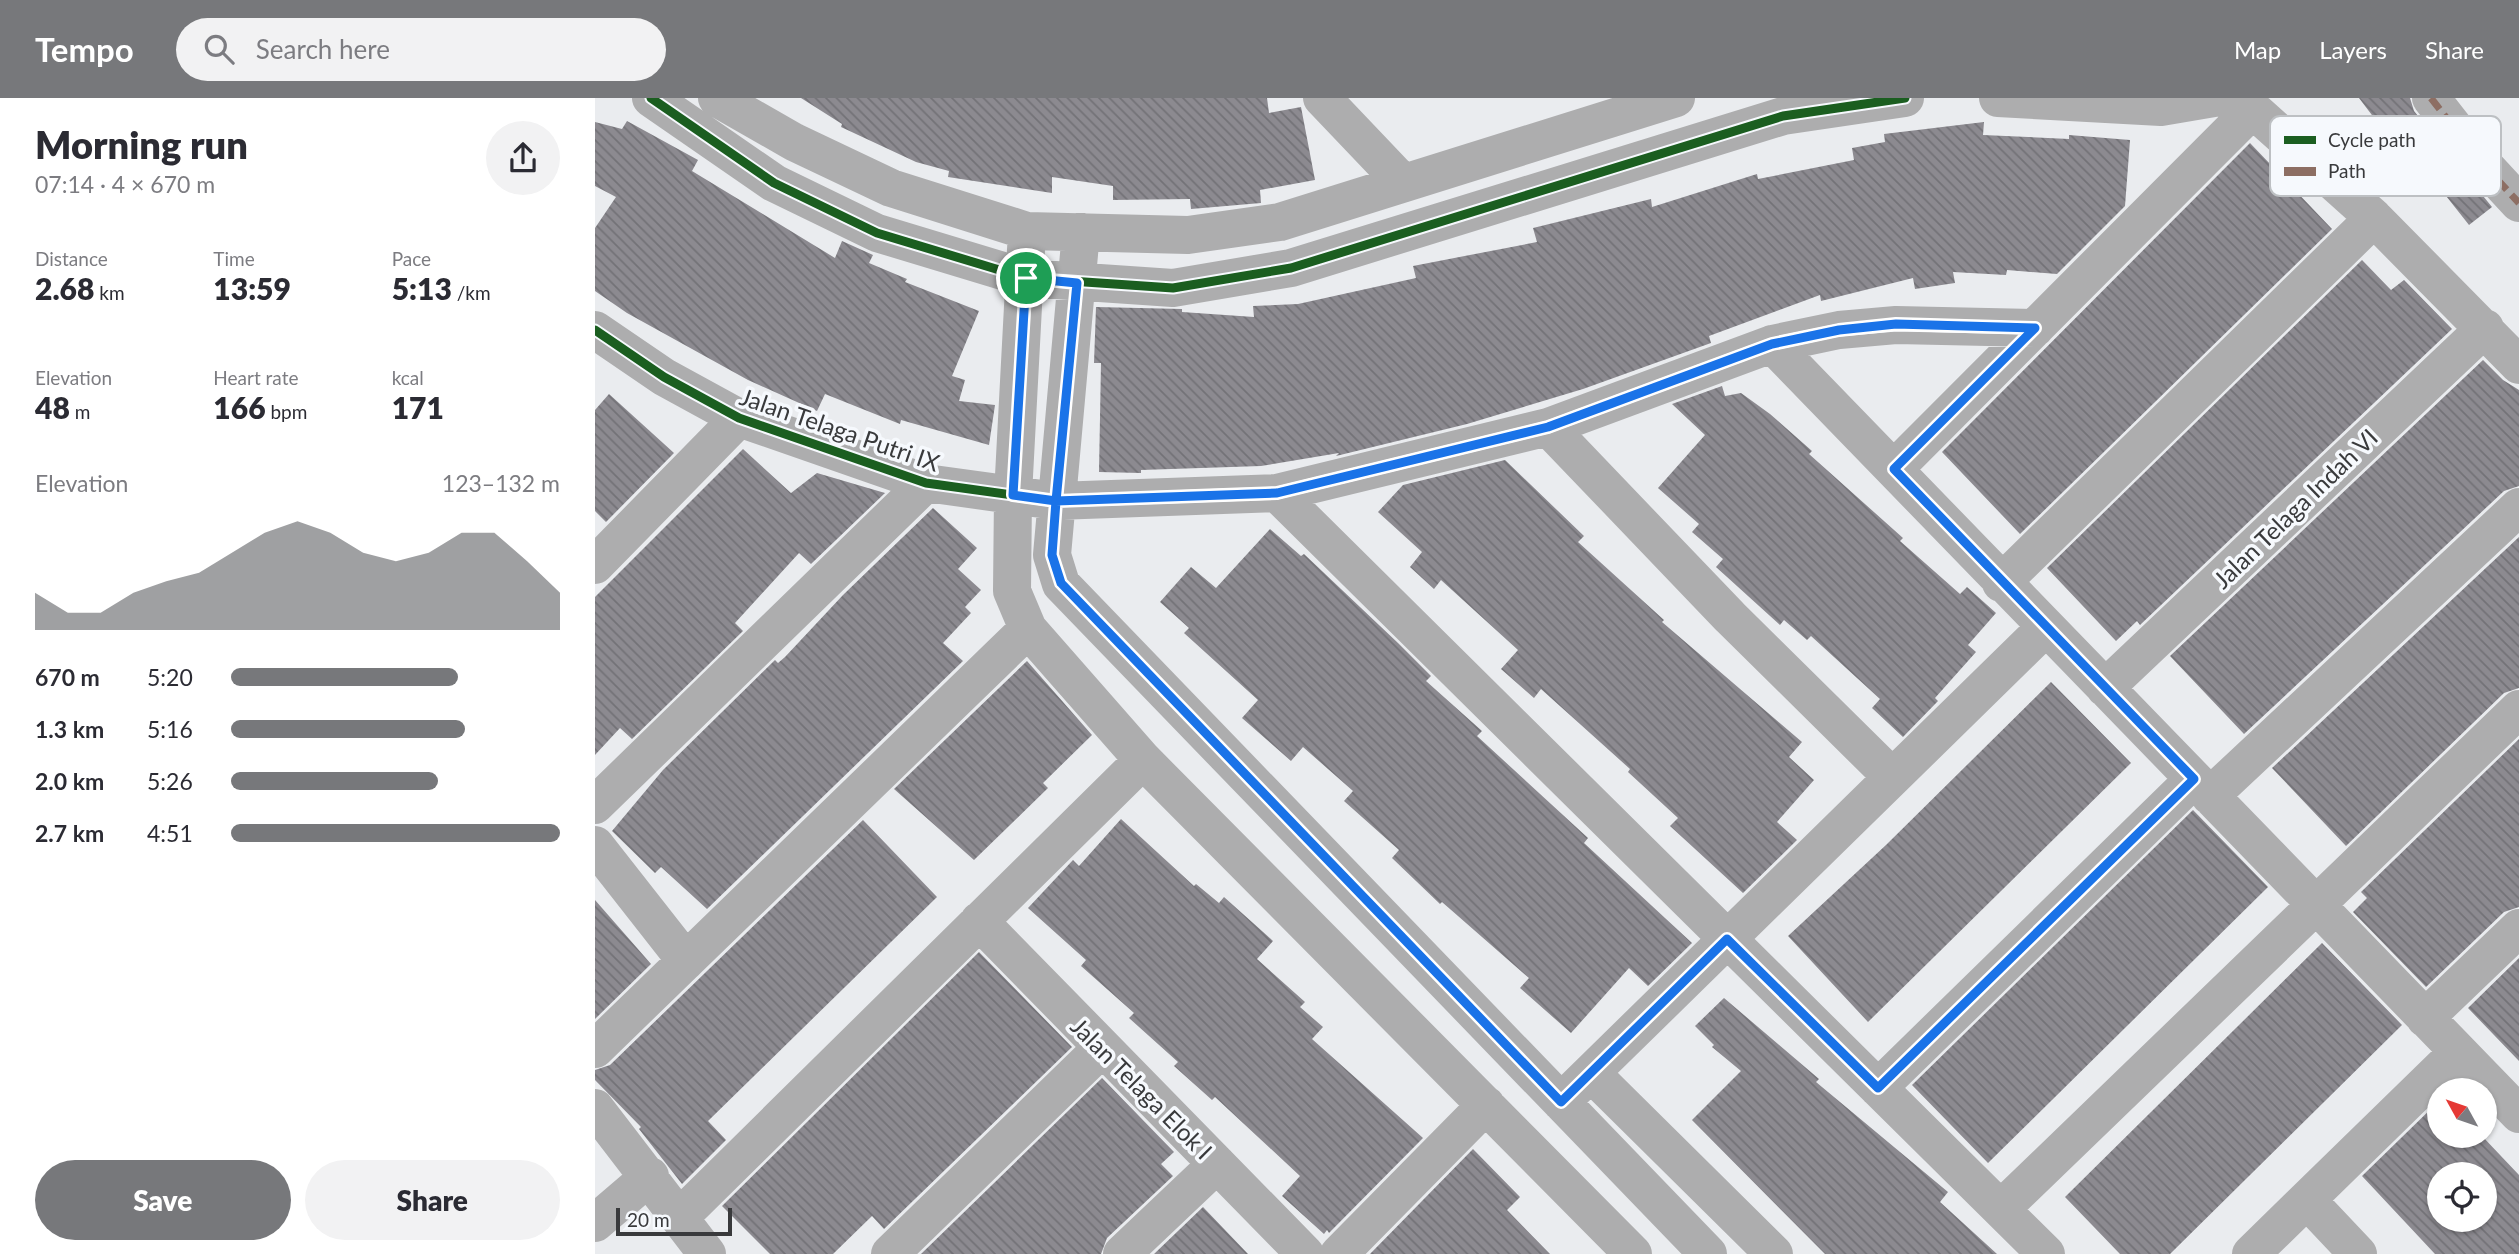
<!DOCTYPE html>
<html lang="en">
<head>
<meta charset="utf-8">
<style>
	body { margin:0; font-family:Lato,sans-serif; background:#f2f2f3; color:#2b2b33; height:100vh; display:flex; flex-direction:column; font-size:26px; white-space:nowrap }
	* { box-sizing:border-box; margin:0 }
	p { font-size:23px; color:#7c7c81 }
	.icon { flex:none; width:38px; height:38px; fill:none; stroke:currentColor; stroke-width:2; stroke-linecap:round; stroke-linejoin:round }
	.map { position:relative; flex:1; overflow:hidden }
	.sheet { display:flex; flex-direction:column; background:#fff; width:595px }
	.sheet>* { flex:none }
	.needle { width:46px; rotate:310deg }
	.tools { position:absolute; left:1832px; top:980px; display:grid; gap:14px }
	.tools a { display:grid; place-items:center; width:70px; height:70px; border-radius:50%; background:#fff; box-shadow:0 2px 5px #0004; font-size:35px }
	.scale { position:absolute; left:21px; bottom:18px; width:116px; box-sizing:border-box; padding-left:7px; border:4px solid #393a3c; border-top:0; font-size:19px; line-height:24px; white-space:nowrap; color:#393a3c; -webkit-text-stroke:5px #f6f9fd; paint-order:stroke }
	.pin { position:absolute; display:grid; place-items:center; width:60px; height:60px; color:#fff; margin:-30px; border:4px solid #fff; border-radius:50%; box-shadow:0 2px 7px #0007 }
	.round { display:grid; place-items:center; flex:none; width:74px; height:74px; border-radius:37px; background:#f2f2f3 }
	.overview { display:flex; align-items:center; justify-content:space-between; height:119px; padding:0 35px }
	h1 { font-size:38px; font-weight:800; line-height:52px }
	.figures { display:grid; grid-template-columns:repeat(3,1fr); gap:10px; height:119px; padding:7px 35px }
	.figures div { display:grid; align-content:center }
	.figures b { font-size:30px; font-weight:800 }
	.figures small { font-size:19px; font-weight:400 }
	.figures p { font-size:19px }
	.chart { height:196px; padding:14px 35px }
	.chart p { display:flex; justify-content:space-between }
	.chart svg { width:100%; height:126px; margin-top:7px; fill:#77787b; opacity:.7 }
	.action { display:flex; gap:14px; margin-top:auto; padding:14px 35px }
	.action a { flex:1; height:80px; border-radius:42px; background:#77787b; color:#fff; font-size:28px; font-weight:800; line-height:80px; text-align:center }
	.action a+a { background:#f2f2f3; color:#2b2b33 }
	ul { padding:0 35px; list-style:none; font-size:23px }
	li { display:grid; grid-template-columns:112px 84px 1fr; align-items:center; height:52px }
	li i { height:18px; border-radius:9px; background:#77787b }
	header { display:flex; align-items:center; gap:42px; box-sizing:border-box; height:98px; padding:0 35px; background:#77787b; color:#fff }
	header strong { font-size:33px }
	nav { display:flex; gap:38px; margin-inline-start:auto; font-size:24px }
	.search { width:490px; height:63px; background:#f2f2f3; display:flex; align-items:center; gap:18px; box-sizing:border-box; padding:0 24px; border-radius:38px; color:#7c7c81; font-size:26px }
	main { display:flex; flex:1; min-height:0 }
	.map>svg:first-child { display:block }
</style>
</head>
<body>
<header>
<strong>Tempo</strong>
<div class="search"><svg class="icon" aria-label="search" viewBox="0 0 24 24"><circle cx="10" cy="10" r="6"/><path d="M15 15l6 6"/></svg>Search here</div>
<nav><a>Map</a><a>Layers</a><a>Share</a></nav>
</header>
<main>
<section class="sheet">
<div class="overview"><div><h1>Morning run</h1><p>07:14 · 4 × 670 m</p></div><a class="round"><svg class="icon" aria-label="share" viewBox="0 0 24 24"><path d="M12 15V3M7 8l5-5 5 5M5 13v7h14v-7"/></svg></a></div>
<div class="figures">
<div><p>Distance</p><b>2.68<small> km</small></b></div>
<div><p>Time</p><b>13:59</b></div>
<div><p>Pace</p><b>5:13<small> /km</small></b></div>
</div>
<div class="figures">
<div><p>Elevation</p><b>48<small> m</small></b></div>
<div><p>Heart rate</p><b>166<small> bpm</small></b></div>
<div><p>kcal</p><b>171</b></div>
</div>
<div class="chart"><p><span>Elevation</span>123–132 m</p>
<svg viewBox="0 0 160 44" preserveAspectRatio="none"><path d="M0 44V31L10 38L20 38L30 31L40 27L50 24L60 17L70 10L80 6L90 10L100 17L110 20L120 17L130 10L140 10L150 20L160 31V44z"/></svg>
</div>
<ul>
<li><b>670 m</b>5:20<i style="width:69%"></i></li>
<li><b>1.3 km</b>5:16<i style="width:71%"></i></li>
<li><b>2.0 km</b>5:26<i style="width:63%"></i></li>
<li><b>2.7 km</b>4:51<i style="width:100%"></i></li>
</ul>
<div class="action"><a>Save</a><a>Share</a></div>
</section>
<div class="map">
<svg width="1924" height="1156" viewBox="0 0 1924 1156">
	<defs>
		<pattern id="building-back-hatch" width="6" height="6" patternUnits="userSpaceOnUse" patternTransform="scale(1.75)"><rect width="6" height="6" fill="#8c8a90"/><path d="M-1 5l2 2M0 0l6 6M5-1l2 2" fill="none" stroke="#737277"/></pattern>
	</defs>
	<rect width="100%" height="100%" fill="#eaecef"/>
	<!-- building -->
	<path fill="url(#building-back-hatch)" fill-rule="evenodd" d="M206,0H672L674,15L706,9L720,82L665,92L666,105L596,111L595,101L518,102V88L457,79V95L353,79L354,73L321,64L246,29L247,26Z
		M1764,0H1815L1819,13L1897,109L1874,127L1829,70L1825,73L1795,34L1792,37Z
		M32,23L103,62L97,73L240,160L247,143L278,157L274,165L312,181L310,184L384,213L357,278L370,282L364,303L400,307L394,347L306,322L305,326L230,296L222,313L153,282L32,215L0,193V130L21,99L0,88V24L27,31Z
		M1389,24L1388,37L1474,41V37L1535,42L1530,108L1462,176L1412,172L1411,177L1358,174L1360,185L1320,191L1318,180L1226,203L1225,197L1114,238L1116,245L988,291L872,326L741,358L744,355L666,368L546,372V375L504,374L506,265H499L501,209L587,211V214L659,219L658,208L703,206L821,180L818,168L942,144L938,130L1056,101L1057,109L1162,76L1163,81L1259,62L1257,50L1290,44L1289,36Z
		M1655,45L1737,131L1425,436L1347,354Z
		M1767,162L1796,192L1809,182L1857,231L1545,527L1542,523L1521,543L1452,470Z
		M1888,262L1908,282L1924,292V388L1909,393L1649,636L1575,558Z
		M1127,288L1130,298L1146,295L1175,316L1217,353L1214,356L1308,440L1305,443L1365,496L1372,489L1401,515L1373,547L1381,554L1340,600L1343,603L1308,639L1277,610L1285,601L1216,538L1212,542L1189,522L1185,527L1121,469L1128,461L1097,434L1104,426L1063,390L1110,337L1077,306Z
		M14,296L79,355L11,424L0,413V312Z
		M148,351L196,395L222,375L290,395L216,466L204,455L140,525L148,533L37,641L25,630L0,657V499Z
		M910,362L989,438L983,444L1069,522L1067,524L1207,644L1194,659L1219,682L1182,724L1202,742L1148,795L1075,728L1083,720L1033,674L1035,671L946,591L939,600L906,571L923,552L846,482L839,491L815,469L827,454L783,414L808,387Z
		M338,410L382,450L363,471L386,492L370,509L376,515L348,545L368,563L112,811L66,769L60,775L17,733L68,672L180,562L183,565L190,559L248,497Z
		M675,431L706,458L709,456L803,545L836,578L831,583L887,633L882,638L993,740L989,745L1097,845L1053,888L1034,870L976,935L925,890L934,880L847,804L845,806L797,760L804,752L749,703L758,693L708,649L696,663L647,620L663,602L589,535L594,530L565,504L596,469L621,490Z
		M1924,439V590L1909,595L1751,748L1677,670Z
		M432,563L497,637L448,685L453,690L379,762L299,691Z
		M1456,584L1536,665L1273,924L1193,838L1291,747Z
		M1924,641V809L1909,814L1831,889L1758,814L1772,800L1766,794Z
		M1598,712L1673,789L1393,1065L1317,987Z
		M526,721L599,788L601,786L624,805L629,799L678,843L662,861L710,904L705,909L728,929L717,941L828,1040L734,1135L732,1132L729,1136L687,1098L705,1078L620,999L617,1002L579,968L583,964L534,920L539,915L486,868L491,862L433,810L478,762L484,768Z
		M268,722L342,799L113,1023L131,1042L87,1086L44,1031L46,1029L0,982V972L15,967Z
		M0,802L56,866L0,921Z
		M1727,845L1807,927L1575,1156H1525L1470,1099Z
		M384,854L477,949L289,1131L277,1118L238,1156H175L127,1108Z
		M1924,860V963L1873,910Z
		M1129,900L1224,981L1221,984L1353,1094L1345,1104L1402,1156H1230L1097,1022L1146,973L1117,949L1119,947L1100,928Z
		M507,980L579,1054L566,1066L578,1078L512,1140L506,1156H326Z
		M1844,1003V1038H1887L1924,1077V1156H1840L1767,1078ZM1844,1076H1890V1122H1844Z
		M878,1051L925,1099L912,1112L955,1156H775Z
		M608,1109L653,1156H559Z"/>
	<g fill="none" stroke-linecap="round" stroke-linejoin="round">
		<!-- minor -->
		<path stroke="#adadae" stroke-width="38" d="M56,0L179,85L282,135L431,180L578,190L696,170L1188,18L1310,0
			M122,0L199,44L296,90L432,133L593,137L685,124L1081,0
			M727,0L808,85
			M1403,0L1566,9L1619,0
			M1645,0L1779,120L1924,267
			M1836,0L1886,64L1924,105
			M432,133L418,397L417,493L433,531L548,662L1038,1156
			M486,134L457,457L466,486L1113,1156
			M0,232L69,279L144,320L331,385L461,403L682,395L953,329L1177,246L1244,232L1301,227L1440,230
			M1177,246L1924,1016
			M953,329L1135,519L1297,679
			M1299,371L1658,11
			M682,395L1451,1156
			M0,467L144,320
			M1406,485L1779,120
			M1510,590L1890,230
			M1615,698L1924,409
			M0,707L331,385
			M0,747L91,863
			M384,823L710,1156
			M1830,920L1924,830
			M0,951L433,531
			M996,975L1179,1156
			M1283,990L1599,681
			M966,1004L1451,529
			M0,1010L112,1156
			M1712,1102L1763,1156
			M1406,1111L1924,611
			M86,1118L548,662
			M0,1125L55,1078
			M295,1156L507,950
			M527,1156L622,1066
			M744,1156L891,1007
			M1656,1156L1863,954"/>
		<!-- quiet -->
		<path stroke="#8d6e63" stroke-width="7" stroke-dasharray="14 7" stroke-linecap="butt" d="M1836,0L1886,64L1924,105"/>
		<!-- cycleway casing -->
		<g stroke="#f6f9fd" stroke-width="13">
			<path id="cycleway" d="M56,0L179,85L282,135L431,180L578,190L696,170L1188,18L1310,0
				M0,232L69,279L144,320L331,385L461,403L682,395L953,329L1177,246L1244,232L1301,227L1440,230"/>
		</g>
		<!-- cycleway -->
		<use href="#cycleway" stroke="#1b5e20" stroke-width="9"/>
	</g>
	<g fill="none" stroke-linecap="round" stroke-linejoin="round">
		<!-- route casing -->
		<g stroke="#fff" stroke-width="14">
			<path id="route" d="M431,180L418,397L461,403L457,457L466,485L966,1004L1132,841L1283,990L1599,681L1299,371L1440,230L1301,226L1244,232L1177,246L953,329L682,395L461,403L482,185L431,180"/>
		</g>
		<!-- route -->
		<use href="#route" stroke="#1a73e8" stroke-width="9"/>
	</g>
	<g text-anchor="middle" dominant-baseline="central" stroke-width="7" stroke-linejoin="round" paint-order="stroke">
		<!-- street labels -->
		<g font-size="24" fill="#393a3c" stroke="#f6f9fd">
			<text transform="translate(245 331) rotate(19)">Jalan Telaga Putri IX</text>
			<text transform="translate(1700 410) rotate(-44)">Jalan Telaga Indah VI</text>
			<text transform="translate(547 990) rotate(45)">Jalan Telaga Elok I</text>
		</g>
	</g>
	<!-- legend -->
	<rect x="1675" y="18" width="231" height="80" rx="10" fill="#f6f9fd" stroke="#bdc0c3" stroke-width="2"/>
	<rect x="1689" y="38" width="32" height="8" fill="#1b5e20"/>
	<rect x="1689" y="69" width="32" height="9" fill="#8d6e63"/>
	<g font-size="19" fill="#393a3c">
		<text x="1733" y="49">Cycle path</text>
		<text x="1733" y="80">Path</text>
	</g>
</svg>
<div class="tools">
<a><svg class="needle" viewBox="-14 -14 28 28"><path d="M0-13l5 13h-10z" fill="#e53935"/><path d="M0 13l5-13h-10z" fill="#7c7c81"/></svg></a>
<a><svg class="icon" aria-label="locate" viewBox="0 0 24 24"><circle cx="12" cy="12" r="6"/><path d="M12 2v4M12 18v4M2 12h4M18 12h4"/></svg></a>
</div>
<div class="scale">20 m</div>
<div class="pin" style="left:431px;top:180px;background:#1e9e55"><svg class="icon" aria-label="arrive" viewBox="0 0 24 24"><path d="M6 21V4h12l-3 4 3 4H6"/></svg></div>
</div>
</main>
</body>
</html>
